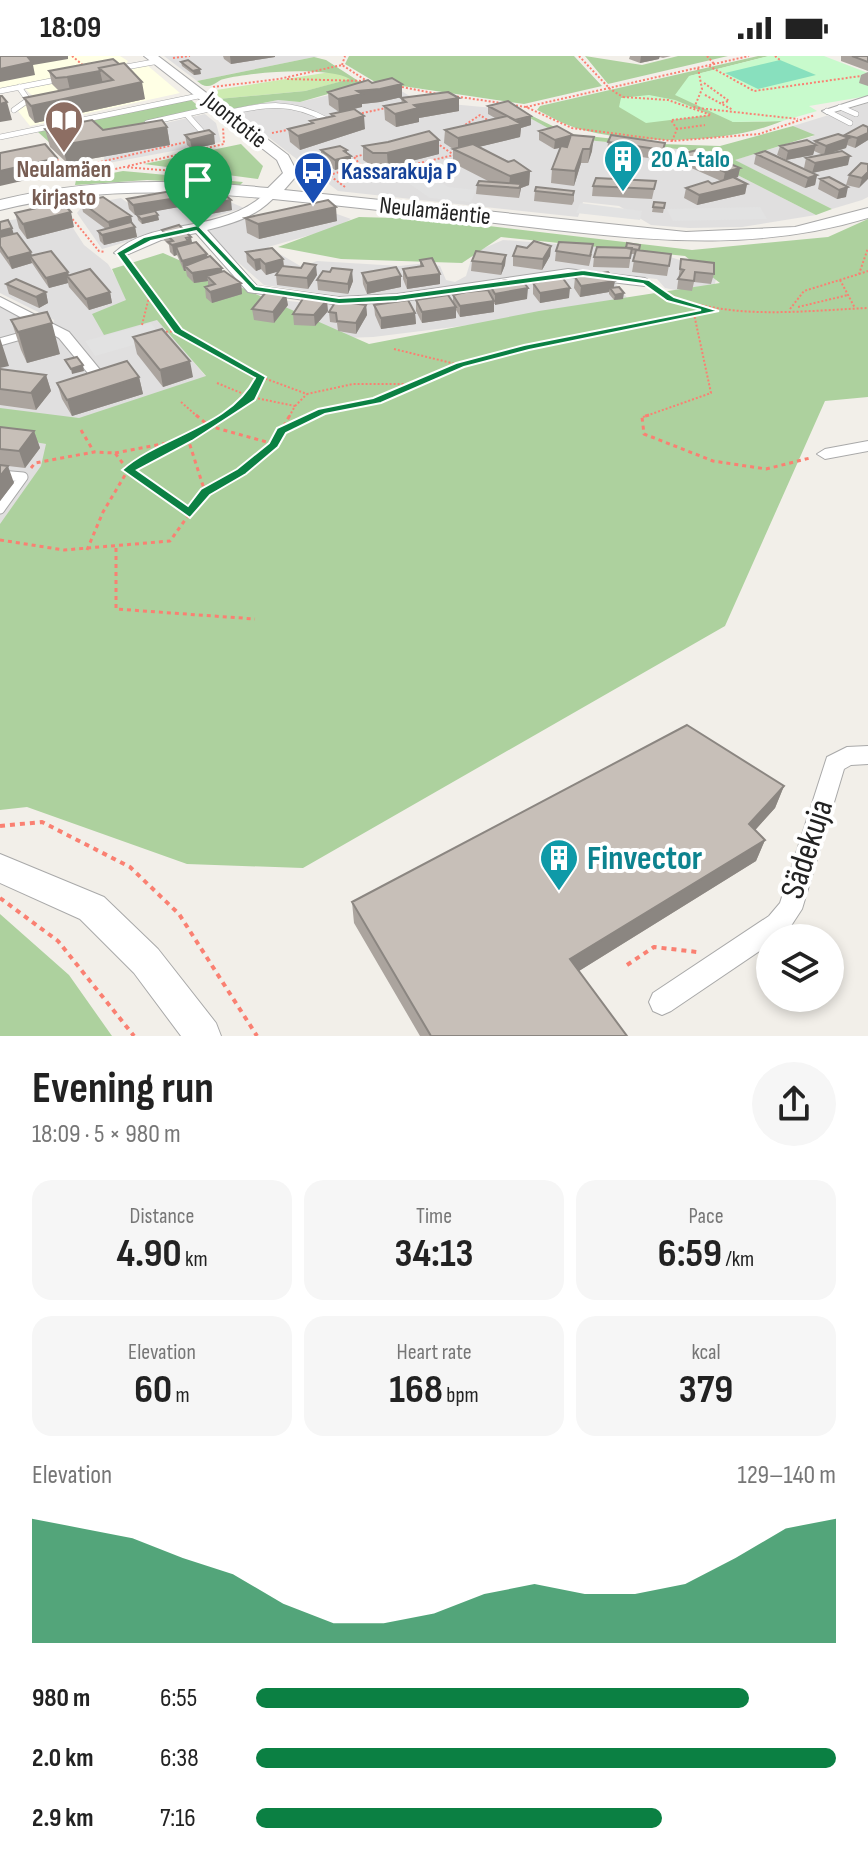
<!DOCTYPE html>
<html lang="en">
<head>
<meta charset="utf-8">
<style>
	body { margin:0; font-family:"Sofia Sans Condensed",sans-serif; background:#f6f6f6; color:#222; height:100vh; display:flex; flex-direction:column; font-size:30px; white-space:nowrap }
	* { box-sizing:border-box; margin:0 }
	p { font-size:26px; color:#767676 }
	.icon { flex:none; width:44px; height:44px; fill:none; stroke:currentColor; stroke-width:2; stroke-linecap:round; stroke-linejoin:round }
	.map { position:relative; height:980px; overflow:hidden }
	.drawer { display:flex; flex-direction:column; background:#fff; flex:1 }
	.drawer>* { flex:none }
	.controls { position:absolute; left:756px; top:868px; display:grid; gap:16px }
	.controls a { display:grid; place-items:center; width:88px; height:88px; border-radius:50%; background:#fff; box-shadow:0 4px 12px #0003; font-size:40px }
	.pin { position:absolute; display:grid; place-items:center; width:68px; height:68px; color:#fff; margin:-82px -34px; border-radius:50% 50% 50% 0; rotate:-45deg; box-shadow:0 0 8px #0007 }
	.pin .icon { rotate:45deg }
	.round { display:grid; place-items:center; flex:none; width:84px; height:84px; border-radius:42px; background:#f6f6f6 }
	.overview { display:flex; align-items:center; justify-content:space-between; height:136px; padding:0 32px }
	h1 { font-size:44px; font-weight:700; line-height:60px }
	.figures { display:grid; grid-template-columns:repeat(3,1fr); gap:12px; height:136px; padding:8px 32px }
	.figures div { display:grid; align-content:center; border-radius:20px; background:#f6f6f6; text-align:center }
	.figures b { font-size:40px; font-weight:700 }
	.figures small { font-size:22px; font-weight:400 }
	.figures p { font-size:22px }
	.chart { height:224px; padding:16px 32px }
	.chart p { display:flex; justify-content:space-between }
	.chart svg { width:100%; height:144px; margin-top:8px; fill:#0b8043; opacity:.7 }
	ul { padding:0 32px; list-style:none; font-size:26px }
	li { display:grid; grid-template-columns:128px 96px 1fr; align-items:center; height:60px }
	li i { height:20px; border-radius:10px; background:#0b8043 }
	.status { display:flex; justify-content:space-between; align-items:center; height:56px; padding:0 40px; background:#fff; direction:ltr }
	.status svg { height:22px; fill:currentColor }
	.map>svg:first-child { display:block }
</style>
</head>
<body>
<div class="status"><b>18:09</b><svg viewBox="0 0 49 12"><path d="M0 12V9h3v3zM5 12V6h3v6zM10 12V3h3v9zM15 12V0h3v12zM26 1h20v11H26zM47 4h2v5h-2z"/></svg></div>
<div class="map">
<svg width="868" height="980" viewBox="0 0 868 980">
	<rect width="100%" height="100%" fill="#f2efe9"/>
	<!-- residential -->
	<path fill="#e0dfdf" d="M164,0H319L197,25Z
		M398,33L418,45L516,54L566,82L688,94L816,159L742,171L689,172L651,169L619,150L583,146L578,161L338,135L232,53L278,44L300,46L350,34Z
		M868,47V141L862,144L832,153L734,104L814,80L793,70Z
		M205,58L216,67L221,86L103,108L106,92L144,72Z
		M121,142L128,147L169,143L197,148L228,145L244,152L102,193L77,157L83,149Z
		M62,155L84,189L108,208L130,245L157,263L208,323L80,369L0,357V251L51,275L54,264L0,237V166Z
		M334,157L351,163L335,172L268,191L302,211L317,205L399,210L427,207L440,210L446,224L455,226L466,220L471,204L482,193L503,184L651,195L718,216L714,231L695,238L665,232L657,223L566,214L381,240H341L264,229L207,179L213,170L224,165Z
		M560,221H591L615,227L629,244L494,266L373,281L316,283L271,243L326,249H372Z
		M0,380L47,388L44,413L0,481Z"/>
	<!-- education -->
	<path fill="#ffffe5" d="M0,0H120L128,5L125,9L0,33Z
		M147,9L180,37L30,70L18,55L31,45L33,40L25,33Z"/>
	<!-- grass -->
	<path fill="#cdebb0" d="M337,15L352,23L305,35L218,43L210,35Z"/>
	<!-- forest -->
	<path fill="#add19e" d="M349,0H574L602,30L524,48L375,26L345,8Z
		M585,0L642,9L678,0H728L608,28Z
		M758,0H769L690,20L733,66L782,65C727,89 634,89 576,72C563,68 549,60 537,54L540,50Z
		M314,1L326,4L363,28L300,46L278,44L232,53L218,43L305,35L350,23C327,10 251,16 224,23C218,24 214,30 208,30C203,30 201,28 197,25Z
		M190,43L203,54L50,87L38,76Z
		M522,55L569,78L661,88L720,90L793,70L815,79L735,104L832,153L816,159L688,94L566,82L519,56Z
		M241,88L263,110L258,123L144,108Z
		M123,115L243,126L240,129L147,124L75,129L76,124Z
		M359,161L429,163L692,194L828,181L868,163V341L825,345L725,570L303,812L187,808L27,751L0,754V468L41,410L46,388L0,380V352L79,362L206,320L157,264L104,279L92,258L126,244L112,213L163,197L369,288L539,255L720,227L685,200L501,181L462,207L341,203L278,191Z
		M0,858L69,919L112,980H0Z"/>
	<!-- park -->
	<path fill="#c8facc" d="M769,0H824L868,17V40L809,50L817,55L782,65L733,66L675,39L689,20Z
		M649,39L675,44L711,59L646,67L619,51L621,42Z"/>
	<!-- pitch -->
	<path fill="#88e0be" d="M780,4L816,19L758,33L725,17Z"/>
	<!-- parking -->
	<path fill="#e2e2e2" d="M417,110L448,131L476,134L471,146L430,142L394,117Z
		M580,147L642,155L640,164L576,157Z
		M760,151L767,163L673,165L667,153Z
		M151,267L161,281L95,300L85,285Z"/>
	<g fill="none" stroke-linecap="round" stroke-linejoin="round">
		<!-- service-far2 casing -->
		<g stroke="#a9a9a9" stroke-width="6">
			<path id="service-far2" d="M115,13L159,5
				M0,35L61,23
				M840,51L856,58
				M14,54L28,44L19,31
				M827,55L850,67
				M226,57C265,48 291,44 327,64
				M187,59L205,79
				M147,67L218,51
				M0,81L203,39"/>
		</g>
		<!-- service-far1 casing -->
		<g stroke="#a9a9a9" stroke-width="9">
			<path id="service-far1" d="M0,286L28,278"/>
		</g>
		<!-- service casing -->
		<g stroke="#a9a9a9" stroke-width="11">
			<path id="service" d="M0,419L23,421L0,453"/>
		</g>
		<!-- minor casing -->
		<g stroke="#a9a9a9" stroke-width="2">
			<path id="minor" d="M868,40V46L827,58L822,55Z
				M268,135L278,137C259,160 235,167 207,174L257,230L339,241L397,238L568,213L645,222L652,226L645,230L568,221L397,246L339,249L248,236L196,177L161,184L124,200L114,197C154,160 222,180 268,135Z
				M0,241L69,276L106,321V327H96L59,282L0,250Z
				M868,385V395L825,403L817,398L825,393Z
				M868,690V708L851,709L844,713L802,853L787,876L778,882H770V888L671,955L662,959L653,955L649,946L653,937L769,860L780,847L827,701L847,691Z"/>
		</g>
		<!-- tertiary casing -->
		<g stroke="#a9a9a9" stroke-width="2">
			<path id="tertiary" d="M144,0H158L288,99L298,118L284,134L686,176L795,171L868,152V162C763,194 662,186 555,174C481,165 406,157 332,149C219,137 111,126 0,154V144C89,122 177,123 268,132L283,117L277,104Z
				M0,798L104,841L158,893L216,967L221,980H181L134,917L80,863L0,827Z"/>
		</g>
		<!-- path-far2 -->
		<path stroke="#fa8072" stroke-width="2" stroke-dasharray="2 2" stroke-linecap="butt" d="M72,0L84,10
			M579,0L610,33L623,41
			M707,0L715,9
			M775,0L780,4
			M173,2L190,0
			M342,9L345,0
			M709,10L754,35L868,19
			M287,23L364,25
			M704,27L729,45L721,47
			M213,31L279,23L342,9L367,25
			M402,31L438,38
			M705,39L733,54
			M453,40L501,47
			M623,41L668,44L711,59L671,64L677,73
			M512,49L526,51L572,72L672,85L759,78L815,59
			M526,51L749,0
			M694,52L702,33L698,12
			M698,52L798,63
			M358,58L386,52
			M462,71L480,59L489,65
			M272,77L292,73
			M672,85L677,73L705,69
			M57,103L72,123
			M128,110L224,88L223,71
			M363,112L354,101L366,98
			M66,114L186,86
			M405,115L403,111L454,99L438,88
			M88,119L124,111L199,117
			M345,131L329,119L361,110
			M70,160L99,195L105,196
			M128,207L178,275L261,321L307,338L353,328H411L460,309L527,291L714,255
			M859,218L868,215
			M840,224L855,252
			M656,233C721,266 797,255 868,252
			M798,251L848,239
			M790,253L804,235L859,218L868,192
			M142,269L150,237
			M162,276L178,275
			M394,293L460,309
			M217,327L251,341L295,350L289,361
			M181,346L198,361
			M295,350L307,338
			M222,361L251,341L261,321
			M312,361L377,344L407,329
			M643,361L711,337L694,258"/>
		<!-- path-far1 -->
		<path stroke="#fa8072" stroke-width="3" stroke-dasharray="4 4" stroke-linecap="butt" d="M196,359L209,370L274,388
			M649,359L642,361L644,378L713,405L766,413L810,402
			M81,374L94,396
			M283,374L316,359
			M115,397L188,383L205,436
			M31,412L35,407L94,396L115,397L128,414L189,457
			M0,484L64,494L170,485L205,436L241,416L274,388L290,359
			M116,492V553L255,563
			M87,494L103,456L128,414L188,383L225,359"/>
		<!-- path -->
		<path stroke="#fa8072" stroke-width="4" stroke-dasharray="5 5" stroke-linecap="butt" d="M0,770L42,766L130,811L179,858L257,980
			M0,842L58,885L134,980
			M627,909L654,891L697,896"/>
		<!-- service-far2 -->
		<use href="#service-far2" stroke="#fff" stroke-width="5"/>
		<!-- service-far1 -->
		<use href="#service-far1" stroke="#fff" stroke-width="7"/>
		<!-- service -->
		<use href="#service" stroke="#fff" stroke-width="9"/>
		<!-- minor -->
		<use href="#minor" fill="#fff" fill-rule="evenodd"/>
		<!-- tertiary -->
		<use href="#tertiary" fill="#fff" fill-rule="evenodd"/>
	</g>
	<!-- wall -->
	<path fill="#aba49e" d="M223,0H275V1L231,8L224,3Z
		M630,0H671L663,2L659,1V3L640,7L629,3Z
		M841,0H868V15L841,5Z
		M113,3L145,43L35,67L29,60L24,42L59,35L52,28L49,15Z
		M181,6L201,18L194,19L182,10Z
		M868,16V30L859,27L861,19Z
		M372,27L402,28V41L380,46L362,48V51L354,53L365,73L300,94L290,86L288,73L311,68L310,65L332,60L331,58L339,56L329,49L328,36Z
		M401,42H459V55L419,62V66L396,71L385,64L384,50L402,47Z
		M488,50L531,69L521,72L520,81L478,91L530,115L529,129L521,132L519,142L476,138L477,129L490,126L453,107V93L444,87L445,74L495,62L488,58Z
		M557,70L592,95L588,107H581L574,130L551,127L552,113L560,92L554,93L539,84V75Z
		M167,71L170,89L67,107L50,91L45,73L103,74Z
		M868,71V84L855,92L847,89L846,92L828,98L848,109L813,117L817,119L815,129L805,132L754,108L756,98L811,116L804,112L806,102L823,99L814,95L813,99L786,104L777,99L780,90L814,89L815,85L845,81V79Z
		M185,79L215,88L192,93L187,89Z
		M439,84V98L388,111H374L363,104V90Z
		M608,86L665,87L662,104L607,96Z
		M321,94L347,97L351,109L335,114L321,104Z
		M681,98L740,112L738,121L735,122L747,128L745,138L697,149L684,142L686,132L721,125L680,107Z
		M868,108L859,132L846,129L849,119Z
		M829,121L846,141L837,143L818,133L820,123Z
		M656,125L652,143L592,140L593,130Z
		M535,135H574V145L572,149L534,145Z
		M127,143L179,151L155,155L159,164L142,168L138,164L137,159L144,157L135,159L129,153Z
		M81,146L131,160L132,167L135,171L137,181L104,189L100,185L98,175L106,173L83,156Z
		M181,146L232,154L189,162L182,156Z
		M654,146L665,147L663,157L652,156Z
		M15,157L74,171L27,183L19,172Z
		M245,162L337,165L259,183L247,177Z
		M0,166L14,178L31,196L32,200L68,216L69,220L110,236L112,247L89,254L69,231L68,227L49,232L32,207L12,213L0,196Z
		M162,174L192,187L222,215L241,227L242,238L212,247L206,242L205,231L208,230V225L194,227L187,220L186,215H184L177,199L174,200L170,196L169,189L164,184Z
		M551,190L550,200L542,214L513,210V200L527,192Z
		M626,192L671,198L667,220L632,216L635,198H631L629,212L593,211L594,201Z
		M556,195L592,198L589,210L555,205Z
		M246,196L283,203L284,210L317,219L308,233L277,229L276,219L278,215L266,219L261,213L256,215L247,206Z
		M506,199L505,209L501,219L471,215L472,205Z
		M681,203L714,218L711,228L694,226L692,235L677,233Z
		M420,204L440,228L407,233L403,223V213L420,211Z
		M362,217L401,231L367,238L363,228Z
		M575,221L614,232L623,243L614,244L609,238V236L580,241L574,232Z
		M317,224L353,225L348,238L318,234Z
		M533,227L569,242L540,247L533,238Z
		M6,228L46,236L48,247L39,252L9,238Z
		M489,228L527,243L494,248V256L460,261L456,254V262L422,267L416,255V244L453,247V239L489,236Z
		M288,249L274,267L254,264L252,253Z
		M366,249L367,259L356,278L338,275L337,267L330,266L329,256Z
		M374,249L415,257L416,268L381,273L375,259Z
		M328,255L315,270L294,269L293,258Z
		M11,264L60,298L27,307L21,294Z
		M133,281L193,321L163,331L137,298Z
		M0,313L46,319L51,335L36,354L0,349Z
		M139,321L143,338L72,360L62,343L57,327Z
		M0,371L34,375L40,392L25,412L0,409Z
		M784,730L775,752L755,774L765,784L756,805L579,915L627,980H420L354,867L352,846Z"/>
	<!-- shaded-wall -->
	<path fill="#8b8681" d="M25,0H68V3L33,9L35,19L0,26V13Z
		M230,0H275V1L231,8Z
		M641,0H660L659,3L640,7Z
		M200,13L201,18L194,19L193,15Z
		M100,15L103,28L70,34L67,21Z
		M142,26L145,43L35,67L31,50Z
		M402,28V41L380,46L362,48V51L339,56L338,43L357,35Z
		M459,42V55L419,62V66L396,71L395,58L414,49Z
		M7,46L12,64L0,66V48Z
		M364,60L365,73L300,94L298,80Z
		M531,60V69L521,72L520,81L458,96V82Z
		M167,71L170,89L67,107L62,89Z
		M868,77V84L855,92L857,82Z
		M214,78L215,88L192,93L190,84Z
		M573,79L572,89L554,93L555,84Z
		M594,81L592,95L588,107L590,93Z
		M849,82L846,92L824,99L826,90Z
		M439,84V98L388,111L387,97Z
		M816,89L813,99L786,104L788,95Z
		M583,93L581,107L574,130L575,115Z
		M347,94V101L351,100V109L335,114V104L344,95Z
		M850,100L848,109L812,117L815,107Z
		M57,102L61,116L0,130V115Z
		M740,112L738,121L723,126L725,116Z
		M530,115L529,129L521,132L519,142L520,132L509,131L510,120Z
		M868,116V123L859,132L862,122Z
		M817,119L815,129L805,132L808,122Z
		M747,128L745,138L697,149L699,139Z
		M848,131L846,141L837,143L839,134Z
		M177,142L179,151L135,159L133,149Z
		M231,144L232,154L189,162L187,152Z
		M336,151L337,165L259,183L258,168Z
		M71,156L74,171L27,183L23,168Z
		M158,159L159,164L142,168L141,163Z
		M131,160L133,170L111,176L108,166Z
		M135,171L137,181L104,189L102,179Z
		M12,172L15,182L0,186V175Z
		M191,181L193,191H176L177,199L174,200L172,189Z
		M551,190L550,200L542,214L543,203Z
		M31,196L33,205L30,200L32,207L12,213L8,202Z
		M207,198L209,208L185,210L186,215H184L182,205Z
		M506,199L505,209L501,219L502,208Z
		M260,203L261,213L256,215L254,204Z
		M283,203L284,214L266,219L265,208Z
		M316,209L317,219L308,233L307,222Z
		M222,212L223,222L207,220L208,225L194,227L192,217Z
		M352,214L353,225L348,238V228Z
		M68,216L70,224L67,220L68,227L49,232L46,222Z
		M440,218V228L407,233V222Z
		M401,220V231L367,238V227Z
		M615,225L613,235L610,232L609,236L580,241L581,230Z
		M241,227L242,238L212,247L210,236Z
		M528,232L527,243L495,249V238Z
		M570,232L569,242L540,247V237Z
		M46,236L48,247L39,252L36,241Z
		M110,236L112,247L89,254L86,243Z
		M624,237L623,243L614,244L615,239Z
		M286,238L288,249L274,267L273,256Z
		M327,244L328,255L315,270L314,259Z
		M494,245V256L460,261V250Z
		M366,249L367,259L356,278V267Z
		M456,251V262L422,267V256Z
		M415,257L416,268L381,273V262Z
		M52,267L60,298L27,307L18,276Z
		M0,282L9,310L0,312Z
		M190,305L193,321L163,331L160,314Z
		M83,309L84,315L72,318L71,313Z
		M46,319L51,335L36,354L31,337Z
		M139,321L143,338L72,360L67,344Z
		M34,375L40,392L25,412L19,395Z
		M8,410L14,427L0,445V420Z
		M784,730L775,752L741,790L749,768Z
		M765,784L756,805L566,923L570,903Z"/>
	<!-- building -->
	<path fill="#c7bfb8" stroke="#8b8681" stroke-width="2" d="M0,0H27L32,6L0,13Z
		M852,0H868V6Z
		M113,3L119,8L99,12L100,15L67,21L56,22L49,15Z
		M188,4L200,13L193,15L181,6Z
		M124,7L142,26L31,50L24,42L113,24L99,12Z
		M392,22L402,28L380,33L357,35L362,38L338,43L328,36L368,24L372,27Z
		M448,36L459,42L414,49L418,52L395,58L384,50L406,46L401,42Z
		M0,40H2L7,46L0,48Z
		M508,45L531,60L515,64L488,50Z
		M354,53L364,60L298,80L288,73L313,67L310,65L334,60L331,58Z
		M507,60L521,68L458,82L445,74Z
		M92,64L103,74L162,64L167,71L62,89L45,73Z
		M863,69L868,71V77L857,82L845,79Z
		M557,70L573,79L555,84L539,75Z
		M209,74L214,78L190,84L185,79Z
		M429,75L439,84L387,97H373L363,90L388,86Z
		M838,78L849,82L826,90L815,85Z
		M571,79L594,81L590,93H583L575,115L552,113L561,90L567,91Z
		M611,79L665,87L663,94L608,86Z
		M807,84L816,89L788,95L780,90Z
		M45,88L57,102L0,115V97Z
		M473,88L508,106L514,104L530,115L510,120L453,93Z
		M340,90L347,94L344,95L351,100L335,104L321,94Z
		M697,94L740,112L725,116L681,98Z
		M765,95L817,119L808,122L756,98Z
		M842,95L850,100L815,107L806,102Z
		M861,107L868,108V116L862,122L849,119Z
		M733,121L747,128L699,139L686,132L708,125L712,128Z
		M829,121L848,131L839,134L820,123Z
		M596,122L656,125L654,133L593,130Z
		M479,125L521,128L519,132L477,129Z
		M536,131L574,135L573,139L535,135Z
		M171,135L177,142L133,149L127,143Z
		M224,138L231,144L187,152L181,146Z
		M103,141L131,160L108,166L81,146Z
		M328,144L336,151L258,168L245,162Z
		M62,146L71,156L23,168L15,157Z
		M654,146L665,147L664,152L653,151Z
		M155,155L158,159L141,163L137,159Z
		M8,164L12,172L0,175V166Z
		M131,166L135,171L102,179L98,175Z
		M179,169L191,181L186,182L188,185L172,189L168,186L173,185L162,174Z
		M17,177L31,196L8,202L0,190V181Z
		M534,185L551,190L543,203L513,200L517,190L527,192Z
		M196,186L207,198L182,205L176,191Z
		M559,186L593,188L590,200L556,195Z
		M627,187L640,189L639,194L626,192Z
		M597,191L632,192L630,202L594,201Z
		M272,192L283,203L265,208L260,203L254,204L246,196Z
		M636,194L671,198L669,210L633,205Z
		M51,195L68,216L46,222L30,200Z
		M476,195L506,199L502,208L472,205Z
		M210,200L222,212L192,217L185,210Z
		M432,202L440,218L407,222L403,213L423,210L420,204Z
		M681,203L714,207V218L695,216L694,225L678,223L684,214L680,213Z
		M304,207L316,209L307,222L276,219L282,210L301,212Z
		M396,211L401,220L367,227L362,217Z
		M332,212L352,214L348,228L317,224L323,215L330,216Z
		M90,213L110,236L86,243L67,220Z
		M224,215L241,227L210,236L205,231L215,228L207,220Z
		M608,216L615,225L581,230L575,221Z
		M562,221L570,232L540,237L533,227Z
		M16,223L46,236L36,241L6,228Z
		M506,224H522L528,232L495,238L489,228Z
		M619,231L624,237L615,239L610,232Z
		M488,234L494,245L460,250L453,239L466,236Z
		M266,236L286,238L273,256L252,253Z
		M448,239L456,251L422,256L416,244Z
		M304,241L327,244L314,259L293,258Z
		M408,244L415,257L381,262L374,249Z
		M336,245L366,249L356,267L337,265L336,257L329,256Z
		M47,256L52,267L18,276L11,264Z
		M162,273L190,305L160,314L133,281Z
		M77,301L83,309L71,313L65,304Z
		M127,305L139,321L67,344L57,327Z
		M0,313L46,319L31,337L0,333Z
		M0,371L34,375L19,395L0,393Z
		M0,409L8,410L0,420Z
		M687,669L784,730L749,768L765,784L570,903L627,980H431L352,846Z"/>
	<!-- route -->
	<path fill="#0b8043" stroke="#fff" stroke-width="2" fill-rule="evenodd" d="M198,169L256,230L339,242L397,239L583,214L649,224L674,241L719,255L529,294L464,311L381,347L325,358L286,377L278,391L246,418L210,439L190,462L122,414C160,380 230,371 255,322L174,277L116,197L144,181ZM196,175L253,235L339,248L397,245L583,220L643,228L667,245L701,254L524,289L456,307L373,342L318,353L277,372L269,387L237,413L201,433L188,450L137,414L192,385L255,344L266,321L182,273L126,198L151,185Z"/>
	<!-- icons -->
	<defs>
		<g id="library-pin" transform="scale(2)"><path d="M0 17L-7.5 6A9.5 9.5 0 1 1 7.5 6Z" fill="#8d6e63" stroke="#fff"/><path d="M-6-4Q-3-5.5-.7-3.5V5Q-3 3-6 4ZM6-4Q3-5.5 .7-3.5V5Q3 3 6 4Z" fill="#fff"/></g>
		<g id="building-pin" transform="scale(2)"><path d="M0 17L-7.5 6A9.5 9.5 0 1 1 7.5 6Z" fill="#0f9aa8" stroke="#fff"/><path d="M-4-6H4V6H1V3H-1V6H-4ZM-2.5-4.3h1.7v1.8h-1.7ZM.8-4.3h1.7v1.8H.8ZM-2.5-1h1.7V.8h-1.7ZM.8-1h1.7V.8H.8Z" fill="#fff"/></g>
		<g id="bus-pin" transform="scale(2)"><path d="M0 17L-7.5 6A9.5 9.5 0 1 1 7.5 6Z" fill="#1a4fb4" stroke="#fff"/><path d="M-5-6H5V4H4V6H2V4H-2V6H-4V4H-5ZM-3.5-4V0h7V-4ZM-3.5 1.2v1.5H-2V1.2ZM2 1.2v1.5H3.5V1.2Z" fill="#fff"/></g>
	</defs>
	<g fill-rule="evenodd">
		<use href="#library-pin" x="64" y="64"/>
		<use href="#building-pin" x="623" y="103"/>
		<use href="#bus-pin" x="313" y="115"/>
		<use href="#building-pin" x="559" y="802"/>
	</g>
	<g text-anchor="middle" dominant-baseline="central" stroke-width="8" stroke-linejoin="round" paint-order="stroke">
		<!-- far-street labels -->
		<g font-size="24" fill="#222" stroke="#fff">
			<text transform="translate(235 64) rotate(39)">Juontotie</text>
			<text transform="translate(435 155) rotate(6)">Neulamäentie</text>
		</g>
		<!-- far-culture labels -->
		<g font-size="24" font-weight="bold" fill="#0d838f" stroke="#fff" text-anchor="start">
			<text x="651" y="103">20 A-talo</text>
		</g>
		<!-- far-education labels -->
		<g font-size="24" font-weight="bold" fill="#785e54" stroke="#fff">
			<text x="64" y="113">Neulamäen<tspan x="64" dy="28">kirjasto</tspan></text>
		</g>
		<!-- far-transit labels -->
		<g font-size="24" font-weight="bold" fill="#164399" stroke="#fff" text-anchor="start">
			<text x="341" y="115">Kassarakuja P</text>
		</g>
		<!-- near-street labels -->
		<g font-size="34" fill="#222" stroke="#fff">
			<text transform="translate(807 793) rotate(-72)">Sädekuja</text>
		</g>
		<!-- near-culture labels -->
		<g font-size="34" font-weight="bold" fill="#0d838f" stroke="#fff" text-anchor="start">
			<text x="587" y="802">Finvector</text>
		</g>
	</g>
</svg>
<div class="controls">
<a><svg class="icon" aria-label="layers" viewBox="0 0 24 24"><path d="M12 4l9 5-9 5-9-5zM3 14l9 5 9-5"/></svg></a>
</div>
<div class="pin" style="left:198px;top:172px;background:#1e9e55"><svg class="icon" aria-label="arrive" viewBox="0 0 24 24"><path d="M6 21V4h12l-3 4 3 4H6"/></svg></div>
</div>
<section class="drawer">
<div class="overview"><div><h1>Evening run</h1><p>18:09 · 5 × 980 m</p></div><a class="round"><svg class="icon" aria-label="share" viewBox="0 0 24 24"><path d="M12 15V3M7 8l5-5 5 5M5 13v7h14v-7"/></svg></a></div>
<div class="figures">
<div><p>Distance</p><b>4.90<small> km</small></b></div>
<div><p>Time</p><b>34:13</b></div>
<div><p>Pace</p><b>6:59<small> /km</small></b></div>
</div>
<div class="figures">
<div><p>Elevation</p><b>60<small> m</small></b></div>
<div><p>Heart rate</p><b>168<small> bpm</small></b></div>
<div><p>kcal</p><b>379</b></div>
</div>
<div class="chart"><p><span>Elevation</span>129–140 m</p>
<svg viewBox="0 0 160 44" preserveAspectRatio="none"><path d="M0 44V6L10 9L20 12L30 18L40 23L50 32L60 38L70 38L80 35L90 29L100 26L110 29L120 29L130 26L140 18L150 9L160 6V44z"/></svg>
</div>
<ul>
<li><b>980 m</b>6:55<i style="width:85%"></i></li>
<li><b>2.0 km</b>6:38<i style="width:100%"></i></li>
<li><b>2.9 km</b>7:16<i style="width:70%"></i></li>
</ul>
</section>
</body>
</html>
